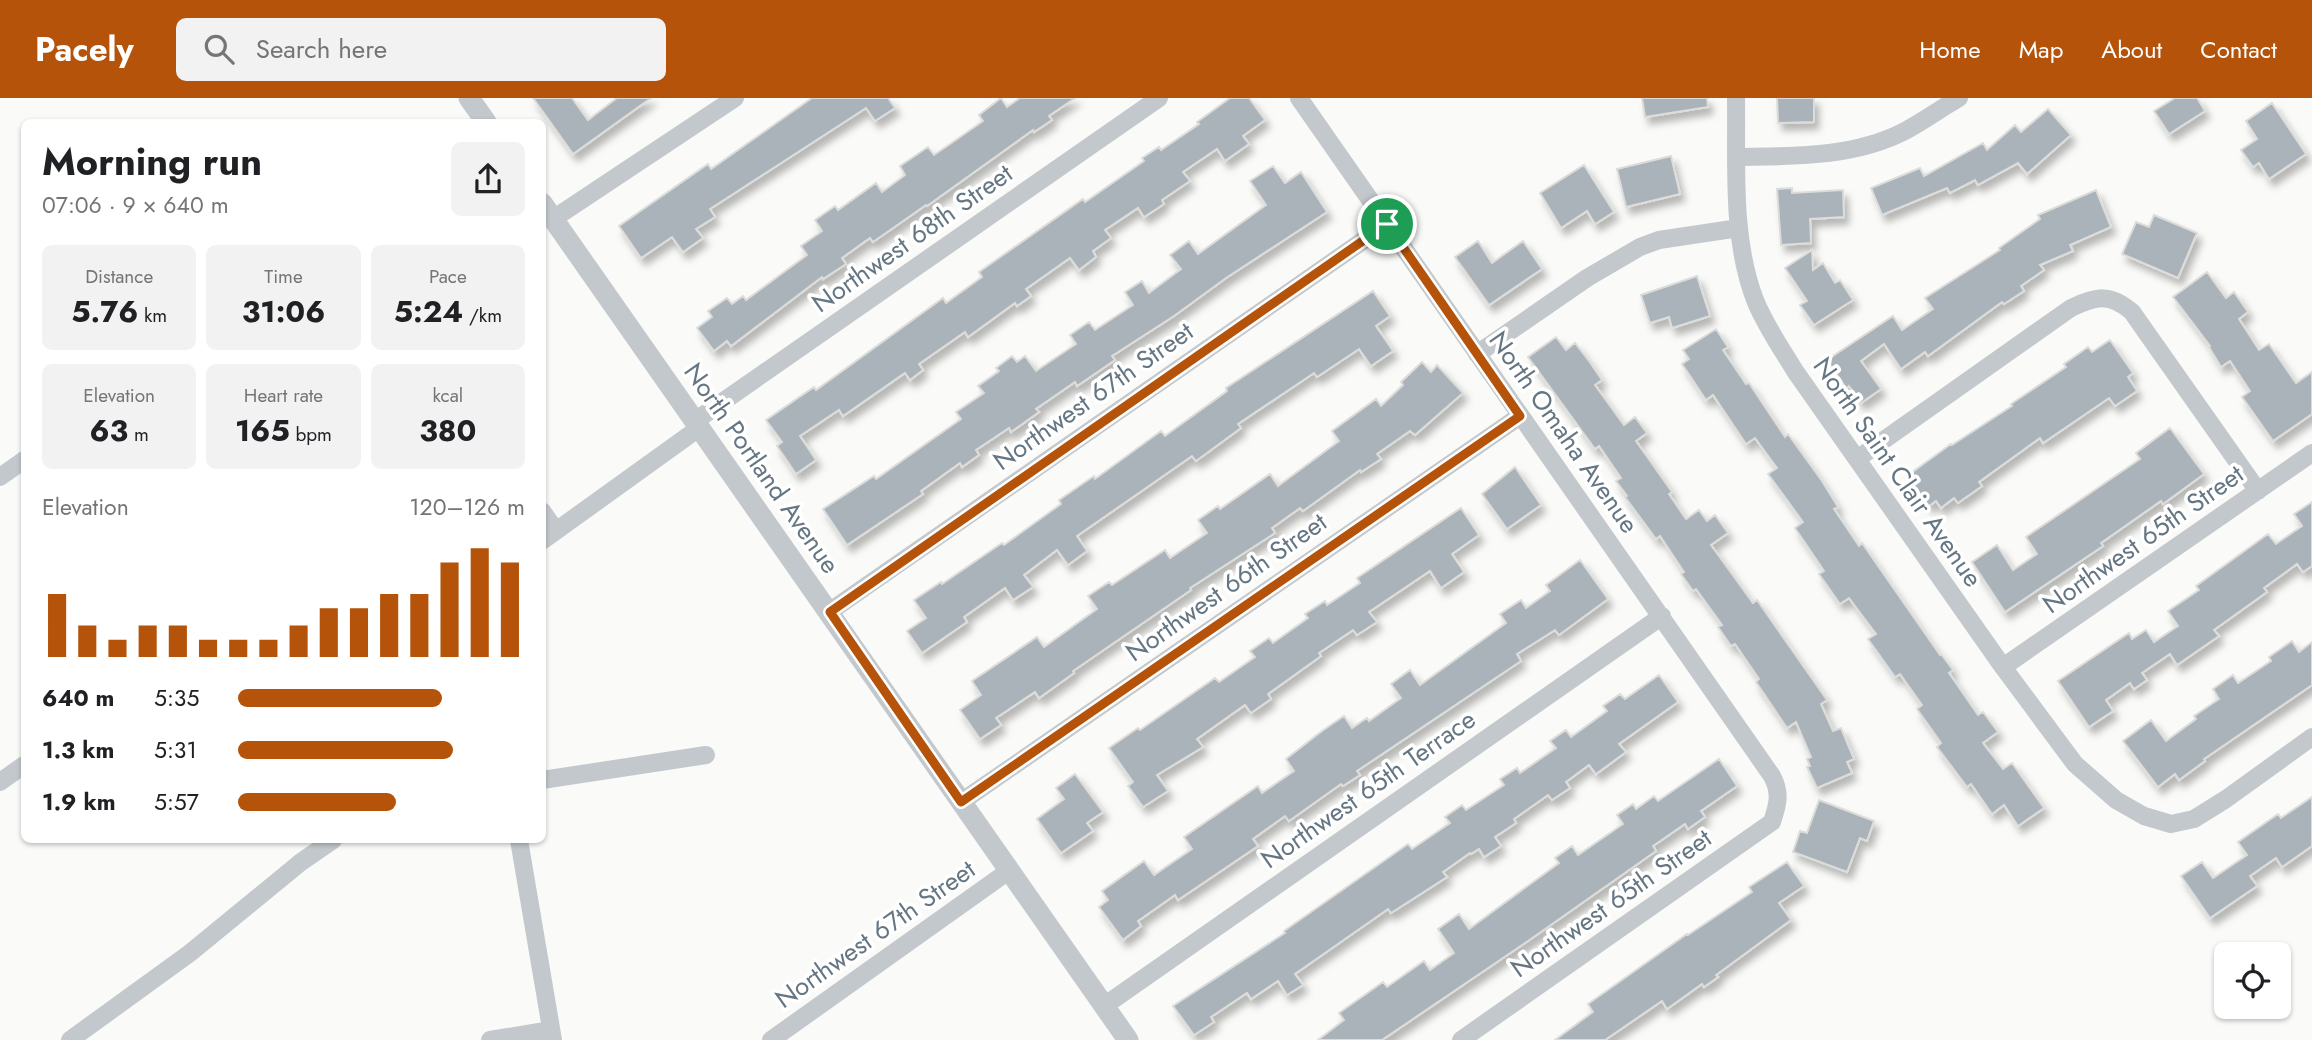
<!DOCTYPE html>
<html lang="en">
<head>
<meta charset="utf-8">
<style>
	body { margin:0; font-family:Jost,sans-serif; background:#f2f2f2; color:#202124; height:100vh; display:flex; flex-direction:column; font-size:26px; white-space:nowrap }
	* { box-sizing:border-box; margin:0 }
	p { font-size:23px; color:#757577 }
	.icon { flex:none; width:38px; height:38px; fill:none; stroke:currentColor; stroke-width:2; stroke-linecap:round; stroke-linejoin:round }
	.map { position:relative; flex:1; overflow:hidden }
	.sheet { position:absolute; left:21px; top:21px; width:525px; height:724px; display:flex; flex-direction:column; background:#fff; border-radius:10px; box-shadow:0 2px 5px #0004 }
	.sheet>* { flex:none }
	.controls { position:absolute; left:2214px; top:844px; display:grid; gap:14px }
	.controls a { display:grid; place-items:center; width:77px; height:77px; border-radius:10px; background:#fff; box-shadow:0 2px 5px #0004; font-size:35px }
	.pin { position:absolute; display:grid; place-items:center; width:60px; height:60px; color:#fff; margin:-30px; border:4px solid #fff; border-radius:50%; box-shadow:0 2px 7px #0007 }
	.round { display:grid; place-items:center; flex:none; width:74px; height:74px; border-radius:10px; background:#f2f2f2 }
	.summary { display:flex; align-items:center; justify-content:space-between; height:119px; padding:0 21px }
	h1 { font-size:38px; font-weight:700; line-height:52px }
	.metrics { display:grid; grid-template-columns:repeat(3,1fr); gap:10px; height:119px; padding:7px 21px }
	.metrics div { display:grid; align-content:center; border-radius:10px; background:#f2f2f2; text-align:center }
	.metrics b { font-size:30px; font-weight:700 }
	.metrics small { font-size:19px; font-weight:400 }
	.metrics p { font-size:19px }
	.chart { height:196px; padding:14px 21px }
	.chart p { display:flex; justify-content:space-between }
	.chart svg { width:100%; height:126px; margin-top:7px; stroke:#b45309; stroke-width:6 }
	ul { padding:0 21px; list-style:none; font-size:23px }
	li { display:grid; grid-template-columns:112px 84px 1fr; align-items:center; height:52px }
	li i { height:18px; border-radius:9px; background:#b45309 }
	header { display:flex; align-items:center; gap:42px; box-sizing:border-box; height:98px; padding:0 35px; background:#b45309; color:#fff }
	header strong { font-size:33px }
	nav { display:flex; gap:38px; margin-inline-start:auto; font-size:24px }
	.search { width:490px; height:63px; background:#f2f2f2; display:flex; align-items:center; gap:18px; box-sizing:border-box; padding:0 24px; border-radius:10px; color:#757577; font-size:26px }
	.map>svg:first-child { display:block }
</style>
</head>
<body>
<header>
<strong>Pacely</strong>
<div class="search"><svg class="icon" aria-label="search" viewBox="0 0 24 24"><circle cx="10" cy="10" r="6"/><path d="M15 15l6 6"/></svg>Search here</div>
<nav><a>Home</a><a>Map</a><a>About</a><a>Contact</a></nav>
</header>
<div class="map">
<svg width="2312" height="942" viewBox="0 0 2312 942">
	<defs>
		<filter id="shadow"><feDropShadow dx="4.5" dy="7" stdDeviation="3.5" flood-color="#0004"/></filter>
	</defs>
	<rect width="100%" height="100%" fill="#fafaf8"/>
	<!-- building -->
	<path fill="#aab3b9" stroke="#dcdcda" stroke-width="2" filter="url(#shadow)" d="M533,0H572L588,22L617,0H651L573,56Z
		M812,0H888L895,10L875,23L866,10L710,111L715,119L696,131L703,140L683,154L672,139L641,160L619,128L708,66L711,71Z
		M1001,0L1007,9L1020,0H1075L1049,18L1052,22L1034,34L1033,32L927,108L926,107L873,144L870,140L842,160L846,166L823,181L822,179L731,248L727,243L714,253L697,230L712,219L708,213L727,200L732,206L743,198L746,202L807,157L801,148L822,133L815,122L835,108L838,112L876,85L882,94L905,77L900,68L928,49L934,57L953,44L983,23L979,17Z
		M1230,0H1249L1265,22L1243,38L1249,46L1225,63L1217,51L1183,74L1190,83L1162,102L1164,106L1144,119L1138,110L1105,132L1111,140L1093,153L1096,159L1079,172L1070,160L1026,191L1031,198L1017,208L1015,205L968,239L965,234L919,266L923,272L910,282L905,275L843,318L839,312L800,338L816,362L796,376L777,348L782,344L766,322L814,289L816,292L943,200L946,205L982,179L979,174L1083,101L1085,104L1144,63L1142,60L1159,49L1161,52L1199,26L1197,24Z
		M1642,0H1707L1708,9L1645,19Z
		M1777,0H1814V24L1778,25Z
		M2175,0H2197L2205,13L2169,36L2154,13Z
		M2272,5L2306,56L2269,81L2259,65L2253,69L2241,52L2257,41L2246,23Z
		M2048,11L2071,37L2027,76L2018,65L1978,87L1975,82L1950,95L1947,90L1882,117L1871,90L1920,70L1924,78L1983,45L1987,52L2015,27L2021,34Z
		M1671,58L1680,96L1626,109L1617,71Z
		M1584,67L1614,114L1595,126L1587,113L1561,130L1540,95Z
		M1273,68L1285,85L1301,74L1327,114L1226,180L1174,218L1112,258L1115,262L1077,288L1075,284L1036,311L1039,314L1011,334L1009,330L976,352L979,357L962,369L960,365L921,393L923,396L847,447L823,411L874,378L876,381L961,321L956,314L984,295L978,288L999,273L996,270L1012,258L1017,264L1025,258L1036,273L1076,246L1070,237L1089,224L1095,232L1133,207L1125,194L1142,183L1149,195L1181,171L1170,157L1189,143L1198,156L1266,107L1250,83Z
		M1792,90V95L1843,92L1844,119L1810,121L1811,145L1781,147L1777,91Z
		M2096,92L2111,129L2070,147L2073,153L2040,167L2044,172L2021,188L2024,193L2004,206L2002,204L1928,258L1925,254L1901,271L1884,246L1861,263L1881,291L1861,305L1849,288L1846,290L1827,262L1893,218L1902,232L1933,211L1925,200L2000,152L1999,150L2040,121L2038,117Z
		M2154,117L2197,135L2178,180L2122,156L2136,124L2149,129Z
		M1478,143L1492,165L1523,143L1542,171L1489,207L1455,159Z
		M1812,152L1813,172L1823,165L1835,185L1840,182L1853,202L1814,227L1800,207L1807,203L1785,170Z
		M2207,174L2226,200L2234,194L2248,214L2239,221L2259,252L2269,246L2296,285L2312,274V316L2273,343L2242,299L2250,293L2230,263L2221,269L2209,249L2210,248L2173,199Z
		M1697,178L1710,218L1672,230L1669,219L1650,225L1641,197Z
		M1373,193L1390,218L1376,228L1393,253L1371,268L1359,251L1317,279L1314,275L1238,326L1241,330L1196,363L1192,358L1077,438L1087,453L1068,467L1057,452L1024,477L1033,489L1013,502L1005,490L964,519L967,524L922,555L907,533L926,520L914,502L941,484L942,486L1002,445L1004,447L1061,406L1059,402L1094,378L1095,381L1161,333L1165,338L1227,293L1226,290Z
		M1716,231L1728,249L1723,252L1746,286L1749,285L1785,339L1788,336L1822,383L1838,409L1834,411L1859,448L1862,445L1940,557L1941,556L1953,572L1949,575L1978,617L1983,614L1998,634L1983,645L2003,671L2012,665L2044,710L2018,728L2004,707L1992,716L1971,686L1967,689L1937,649L1941,645L1917,611L1922,607L1900,576L1895,579L1868,541L1876,536L1849,500L1840,506L1819,476L1824,473L1795,430L1803,424L1768,376L1777,370L1755,340L1746,346L1713,297L1706,302L1682,266L1689,261L1683,252Z
		M1556,239L1566,252L1575,245L1589,263L1602,282L1595,287L1624,327L1635,319L1647,335L1636,343L1672,394L1669,396L1686,421L1699,412L1707,423L1715,417L1728,435L1711,447L1753,505L1757,502L1827,602L1821,606L1833,633L1841,630L1854,661L1847,664L1852,675L1817,690L1807,669L1810,668L1807,661L1811,659L1796,624L1787,630L1756,584L1759,581L1735,546L1731,548L1718,529L1722,527L1696,491L1693,493L1681,476L1684,474L1660,438L1656,441L1625,399L1627,398L1616,383L1621,380L1599,348L1595,351L1528,259Z
		M2110,242L2133,275L2128,279L2137,293L2115,308L2109,300L2043,345L2040,340L1979,384L1982,388L1958,405L1954,400L1941,410L1936,403L1929,408L1907,378L1951,346L1952,347L2012,308L2011,306L2066,269L2064,266L2088,249L2092,254Z
		M1422,264L1431,274L1437,267L1463,295L1415,337L1410,333L1377,356L1381,361L1361,374L1360,372L1303,413L1300,410L1272,430L1275,435L1190,490L1191,492L1073,573L1074,575L1039,600L1035,594L996,620L1001,627L980,641L960,612L981,597L972,583L1037,539L1044,549L1097,511L1088,498L1109,484L1112,487L1165,452L1170,460L1207,435L1198,422L1218,408L1220,411L1270,376L1278,388L1339,343L1332,333L1376,301L1381,308L1403,287L1401,284Z
		M2170,330L2204,376L2163,406L2161,403L2101,445L2103,448L2005,514L1972,464L1997,447L2013,472L2037,456L2026,439L2140,361L2136,355Z
		M1515,369L1541,407L1507,431L1482,396Z
		M2312,404V468L2303,474L2297,466L2264,490L2267,494L2214,532L2219,538L2177,567L2170,556L2142,575L2147,582L2134,591L2130,585L2106,602L2113,613L2089,629L2058,583L2129,535L2132,541L2146,532L2154,544L2178,528L2168,513L2199,492L2196,488L2268,436L2276,446L2302,428L2294,416Z
		M1461,410L1479,437L1452,456L1464,474L1441,490L1430,473L1369,514L1377,524L1357,537L1353,532L1319,555L1321,558L1268,596L1271,601L1251,615L1245,607L1197,641L1203,649L1157,677L1168,693L1143,709L1128,688L1133,684L1109,650L1138,630L1140,632L1215,580L1219,584L1255,559L1250,553L1269,540L1273,545L1308,520L1305,516L1325,503L1327,507L1360,485L1357,480Z
		M1580,462L1608,501L1559,537L1555,532L1517,556L1521,563L1357,673L1360,677L1343,688L1341,686L1289,723L1285,718L1253,741L1258,748L1178,802L1175,797L1138,823L1141,828L1123,842L1099,809L1108,802L1102,793L1144,763L1154,777L1192,751L1184,739L1258,688L1262,695L1294,673L1286,661L1322,633L1344,618L1352,630L1367,620L1369,623L1401,600L1391,586L1410,572L1420,587L1506,525L1500,516L1521,502L1526,510L1550,493L1546,487Z
		M2292,543L2299,554L2312,544V587L2204,661L2205,663L2179,682L2175,676L2158,689L2123,643L2151,622L2166,643L2196,621L2194,618L2219,601L2213,591L2233,577L2238,585L2271,563L2269,559Z
		M1659,577L1678,604L1619,646L1626,654L1596,676L1589,667L1566,684L1570,690L1552,702L1548,697L1514,721L1516,725L1495,739L1501,748L1484,759L1479,751L1471,756L1470,755L1443,774L1447,779L1391,815L1388,811L1295,876L1303,887L1287,897L1278,883L1251,901L1247,895L1211,919L1214,924L1194,937L1173,908L1285,835L1284,833L1408,746L1412,751L1450,725L1445,719L1462,707L1466,712L1504,687L1500,681L1517,670L1520,675L1556,650L1550,643L1566,632L1571,639L1607,613L1603,608L1620,596L1625,601Z
		M1719,661L1737,688L1701,713L1705,719L1688,731L1685,726L1653,748L1656,753L1528,843L1382,942H1318L1344,922L1339,915L1383,884L1387,889L1424,863L1430,872L1454,855L1438,831L1459,816L1469,831L1559,765L1555,760L1572,748L1578,757L1623,726L1617,717L1633,706L1636,711L1654,698L1658,703Z
		M1075,676L1103,714L1087,725L1093,733L1061,755L1037,721L1064,701L1056,690Z
		M2312,699V748L2282,769L2276,760L2250,778L2257,788L2210,820L2181,778L2202,764L2213,780L2247,757L2238,744L2278,716L2281,720Z
		M1819,702L1874,723L1867,743L1860,740L1847,774L1793,754L1800,733L1807,735Z
		M1787,764L1804,788L1779,805L1791,822L1716,877L1718,879L1704,889L1702,886L1667,911L1662,903L1605,942H1555L1593,914L1588,906L1687,836L1688,837L1752,794L1749,789Z"/>
	<g fill="none" stroke-linecap="round" stroke-linejoin="round">
		<!-- minor -->
		<path stroke="#c3c8cc" stroke-width="18" d="M1299,0L1772,678C1781,695 1778,706 1772,724L1461,942
			M1736,0C1737,67 1731,139 1755,202C1765,227 1781,250 1795,273L2003,569L2075,666L2116,702L2144,718L2171,726L2194,721L2226,701L2312,639
			M1737,59C1792,58 1851,60 1903,34C1922,24 1940,11 1959,0
			M553,121L735,0
			M1477,256L1587,180L1640,149L1659,142L1739,130
			M695,323L1159,0
			M1857,361L2071,210C2096,198 2110,195 2132,214L2258,393
			M0,379L24,362
			M542,413L556,433
			M542,443L699,330
			M829,514L1387,126
			M2003,569L2312,355
			M542,682L706,657
			M0,684L24,667
			M961,704L1520,318
			M519,742L553,942
			M1104,908L1662,518
			M70,942L190,855L301,764L333,742
			M490,942L551,932
			M771,942L1010,772"/>
		<!-- tertiary -->
		<path stroke="#c3c8cc" stroke-width="21" d="M469,0L486,24
			M542,105L1128,942"/>
	</g>
	<g fill="none" stroke-linecap="round" stroke-linejoin="round">
		<!-- route casing -->
		<g stroke="#fff" stroke-width="14">
			<path id="route" d="M1387,126L1520,318L961,704L830,514Z"/>
		</g>
		<!-- route -->
		<use href="#route" stroke="#b45309" stroke-width="9"/>
	</g>
	<g text-anchor="middle" dominant-baseline="central" stroke-width="7" stroke-linejoin="round" paint-order="stroke">
		<!-- street labels -->
		<g font-size="26" fill="#657683" stroke="#fff">
			<text transform="translate(912 140) rotate(-35)">Northwest 68th Street</text>
			<text transform="translate(1093 298) rotate(-35)">Northwest 67th Street</text>
			<text transform="translate(1564 334) rotate(55)">North Omaha Avenue</text>
			<text transform="translate(762 370) rotate(55)">North Portland Avenue</text>
			<text transform="translate(1898 374) rotate(55)">North Saint Clair Avenue</text>
			<text transform="translate(2143 441) rotate(-35)">Northwest 65th Street</text>
			<text transform="translate(1226 489) rotate(-35)">Northwest 66th Street</text>
			<text transform="translate(1368 691) rotate(-35)">Northwest 65th Terrace</text>
			<text transform="translate(1611 805) rotate(-35)">Northwest 65th Street</text>
			<text transform="translate(875 836) rotate(-35)">Northwest 67th Street</text>
		</g>
	</g>
</svg>
<div class="controls">
<a><svg class="icon" aria-label="locate" viewBox="0 0 24 24"><circle cx="12" cy="12" r="6"/><path d="M12 2v4M12 18v4M2 12h4M18 12h4"/></svg></a>
</div>
<div class="pin" style="left:1387px;top:126px;background:#1e9e55"><svg class="icon" aria-label="arrive" viewBox="0 0 24 24"><path d="M6 21V4h12l-3 4 3 4H6"/></svg></div>
<section class="sheet">
<div class="summary"><div><h1>Morning run</h1><p>07:06 · 9 × 640 m</p></div><a class="round"><svg class="icon" aria-label="share" viewBox="0 0 24 24"><path d="M12 15V3M7 8l5-5 5 5M5 13v7h14v-7"/></svg></a></div>
<div class="metrics">
<div><p>Distance</p><b>5.76<small> km</small></b></div>
<div><p>Time</p><b>31:06</b></div>
<div><p>Pace</p><b>5:24<small> /km</small></b></div>
</div>
<div class="metrics">
<div><p>Elevation</p><b>63<small> m</small></b></div>
<div><p>Heart rate</p><b>165<small> bpm</small></b></div>
<div><p>kcal</p><b>380</b></div>
</div>
<div class="chart"><p><span>Elevation</span>120–126 m</p>
<svg viewBox="0 0 160 44" preserveAspectRatio="none"><path d="M5 44V22M15 44V33M25 44V38M35 44V33M45 44V33M55 44V38M65 44V38M75 44V38M85 44V33M95 44V27M105 44V27M115 44V22M125 44V22M135 44V11M145 44V6M155 44V11"/></svg>
</div>
<ul>
<li><b>640 m</b>5:35<i style="width:71%"></i></li>
<li><b>1.3 km</b>5:31<i style="width:75%"></i></li>
<li><b>1.9 km</b>5:57<i style="width:55%"></i></li>
</ul>
</section>
</div>
</body>
</html>
